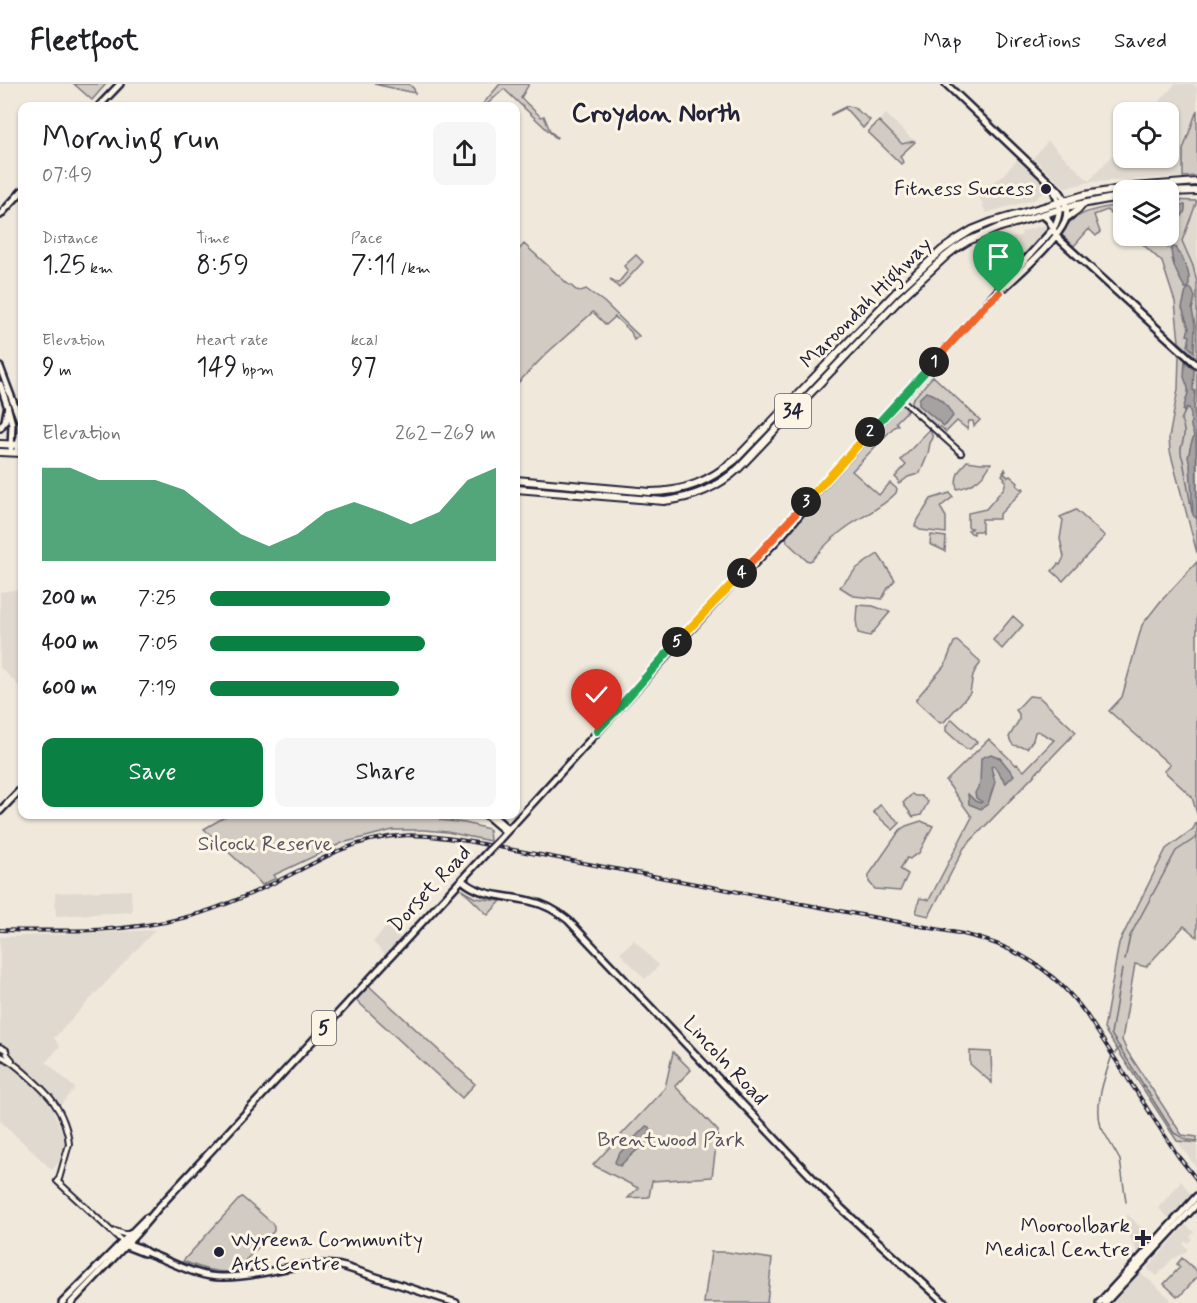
<!DOCTYPE html>
<html lang="en">
<head>
<meta charset="utf-8">
<style>
	body { margin:0; font-family:Mynerve,sans-serif; background:#f6f6f6; color:#202124; height:100vh; display:flex; flex-direction:column; font-size:22px; white-space:nowrap }
	* { box-sizing:border-box; margin:0 }
	p { font-size:20px; color:#757577 }
	.icon { flex:none; width:33px; height:33px; fill:none; stroke:currentColor; stroke-width:2; stroke-linecap:round; stroke-linejoin:round }
	.map { position:relative; flex:1; overflow:hidden }
	.details { position:absolute; left:18px; top:18px; width:502px; height:717px; display:flex; flex-direction:column; background:#fff; border-radius:12px; box-shadow:0 2px 4px #0004 }
	.details>* { flex:none }
	.fabs { position:absolute; left:1113px; top:18px; display:grid; gap:12px }
	.fabs a { display:grid; place-items:center; width:66px; height:66px; border-radius:12px; background:#fff; box-shadow:0 2px 4px #0004; font-size:30px }
	.pin { position:absolute; display:grid; place-items:center; width:51px; height:51px; color:#fff; margin:-62px -26px; border-radius:50% 50% 50% 0; rotate:-45deg; box-shadow:0 0 6px #0007 }
	.pin .icon { rotate:45deg }
	.km { position:absolute; width:30px; height:30px; margin:-15px; border-radius:50%; background:#222; color:#fff; font-size:16px; line-height:30px; text-align:center }
	.round { display:grid; place-items:center; flex:none; width:63px; height:63px; border-radius:12px; background:#f6f6f6 }
	.headline { display:flex; align-items:center; justify-content:space-between; height:102px; padding:0 24px }
	h1 { font-size:33px; font-weight:600; line-height:45px }
	.stats { display:grid; grid-template-columns:repeat(3,1fr); gap:9px; height:102px; padding:6px 24px }
	.stats div { display:grid; align-content:center }
	.stats b { font-size:26px; font-weight:600 }
	.stats small { font-size:16px; font-weight:400 }
	.stats p { font-size:16px }
	.chart { height:168px; padding:12px 24px }
	.chart p { display:flex; justify-content:space-between }
	.chart svg { width:100%; height:108px; margin-top:6px; fill:#0b8043; opacity:.7 }
	.action { display:flex; gap:12px; margin-top:auto; padding:12px 24px }
	.action a { flex:1; height:69px; border-radius:12px; background:#0b8043; color:#fff; font-size:24px; font-weight:600; line-height:69px; text-align:center }
	.action a+a { background:#f6f6f6; color:#202124 }
	ul { padding:0 24px; list-style:none; font-size:20px }
	li { display:grid; grid-template-columns:96px 72px 1fr; align-items:center; height:45px }
	li i { height:15px; border-radius:8px; background:#0b8043 }
	header { display:flex; align-items:center; gap:36px; box-sizing:border-box; height:84px; padding:0 30px; background:#fff; border-bottom:2px solid #e0e0e0 }
	header strong { font-size:28px }
	nav { display:flex; gap:33px; margin-inline-start:auto; font-size:21px }
	.map>svg:first-child { display:block }
</style>
</head>
<body>
<header>
<strong>Fleetfoot</strong>
<nav><a>Map</a><a>Directions</a><a>Saved</a></nav>
</header>
<div class="map">
<svg width="1197" height="1219" viewBox="0 0 1197 1219">
	<rect width="100%" height="100%" fill="#efe8db"/>
	<filter id="ink" filterUnits="userSpaceOnUse"><feTurbulence type="fractalNoise" baseFrequency=".0167" numOctaves="2"/><feDisplacementMap in="SourceGraphic" scale="12" xChannelSelector="R" yChannelSelector="G"/><feConvolveMatrix kernelMatrix="1 2 1 2 8 2 1 2 1" color-interpolation-filters="sRGB"/></filter>
	<g filter="url(#ink)">
		<!-- built -->
		<path fill="#e0d9cf" d="M1175,0H1193L1197,3V26L1183,66V93L1089,98L1065,104L1033,74L1048,57L1089,97L1123,59L1124,74H1168V28H1150Z
			M886,30L914,57L902,60L879,37Z
			M1018,75L1039,95L1049,107L1038,112L1036,115L986,129L977,107L1001,93Z
			M1197,118V198L1193,182L1182,157Z
			M1045,141L1047,146L997,202L980,185L982,184L971,166L979,162L998,155L999,158L1022,151L1021,148Z
			M22,505V605L0,583V508Z
			M131,806L132,828L56,832L55,809Z
			M387,842L401,855L386,871L373,858Z
			M155,846L54,954L60,962L46,978L75,1004L54,1029L63,1049L65,1061L59,1078L52,1086L0,1037V853Z
			M634,856L659,882L645,895L620,869Z
			M1177,1057L1197,1059V1084L1193,1079Z
			M1180,1096L1192,1112L1170,1135L1158,1124L1180,1099Z
			M1127,1130L1151,1153V1155L1138,1169L1128,1150Z
			M1186,1141L1194,1148L1190,1153L1192,1155L1188,1159L1186,1157L1183,1160L1188,1165L1183,1170L1172,1175L1157,1192H1156L1148,1185V1183Z
			M1140,1188L1171,1215L1167,1219H1112L1118,1214Z"/>
		<!-- green -->
		<path fill="#d1cbc3" stroke="#7a767f" stroke-width="1.5" d="M74,0H106L92,16Z
			M374,0H409L414,5L415,9Z
			M500,0H529L521,14L541,33L544,32L550,47L557,53L556,54L504,5L485,22H481Z
			M847,22L853,23L870,36L863,44L845,24L831,31V30Z
			M1197,26V92L1183,93V66Z
			M879,37L902,60L914,57L915,58L900,72L903,78L901,80L868,48Z
			M1169,116L1197,117L1182,157L1193,182L1197,198V274L1179,258L1175,218L1162,178L1134,152H1168Z
			M1123,120V141L1107,126L1094,131L1100,148L1096,152L1089,145L1074,162L1061,150C1072,127 1100,124 1123,120Z
			M524,160L569,201H570L576,206L581,207L586,205L604,218L639,252L634,256L631,248L615,233L606,241L593,228L546,270L516,301V169Z
			M636,171L643,178L619,204L610,195L618,199L628,187L624,182Z
			M1179,270L1197,287V469L1170,367L1169,354L1178,305Z
			M933,292L980,336L974,342L973,337H969L967,345L957,337L946,348L941,343L938,344L912,320V316Z
			M901,321H904L909,325L896,338L898,341L894,343L852,387L879,411L890,399L897,405L896,409C883,423 866,430 850,441C835,451 823,463 812,476L809,477L806,476L787,458L786,452L832,393L840,387L844,379L895,325Z
			M930,346L933,354L930,359L928,370L920,389L918,390L908,393L899,400L898,399L899,397L895,393L906,381L901,376L928,347Z
			M967,377L981,379H991C984,394 973,402 957,405C954,393 959,386 967,377Z
			M1005,385L1006,387L1004,389L1008,393L1010,392L1018,399L1017,401L1021,405L1023,404L1024,405L999,431V435H982V450L981,447H974V450L971,449L968,446L972,445V444L968,443V429L986,425L1004,404L1006,397L1004,395L1005,394L1002,391Z
			M950,409L953,413L940,423L946,433V449L920,446L915,442L916,439L931,415Z
			M1076,426L1105,452L1063,497L1052,487L1058,480L1060,481L1064,473L1060,455L1063,436L1060,433Z
			M931,451L946,453L945,467L930,460Z
			M878,470L895,496L888,504L882,515L854,512L840,503L857,484Z
			M1197,478V730L1192,713L1164,687L1170,681L1109,627L1122,613L1142,541L1160,518Z
			M857,521L873,522L890,528L870,552L858,549L856,536Z
			M1013,532L1023,541L1002,565L993,556Z
			M957,557L980,577V580L976,585L973,591L970,609L944,638L940,639L916,617V615L945,581L954,558Z
			M1029,612L1039,613L1076,648L964,764L929,832L916,829L919,816L920,814L929,816L972,733L946,697L989,655L1016,681L1017,680L1024,687L1054,656L1038,647L1035,648L1033,656L1027,664C1017,660 1013,666 1009,653L1019,636V630L1016,626Z
			M952,635L977,658L970,665H966L946,647V642Z
			M912,710L915,712H921L928,718L921,731L913,733L903,719Z
			M880,721L900,739L893,746L873,728Z
			M438,730L440,736L465,739L489,745L490,757L447,748L424,746H393L342,759L274,791L276,794L262,801L253,791L204,745L228,731Z
			M921,737L933,742L919,769L912,773L910,775L907,774L900,785L908,790L900,807L875,805L869,798V791L900,746L906,742Z
			M1197,737V853L1184,842L1146,883L1135,880L1122,956L1127,967L1182,1051L1197,1053V1059L1177,1057L1104,945L1119,859L1166,765L1193,745Z
			M461,805L475,814L501,817L488,831Z
			M369,902L475,1000L462,1014L356,916Z
			M970,967L991,968L992,999L970,980Z
			M673,968L691,986L675,1002L718,1047L712,1093L652,1097L649,1113L628,1114L638,1104L593,1081L665,1004Z
			M242,1113L272,1139L274,1143V1147L234,1188C215,1189 200,1184 183,1177L240,1114Z
			M711,1168H727L772,1175L767,1219H704Z
			M1182,1174L1197,1187V1193L1180,1212H1177L1164,1200L1180,1183L1177,1180Z"/>
		<!-- water -->
		<path fill="#a6a2a2" stroke="#716f79" stroke-width="1.5" d="M1180,121H1185C1186,130 1181,132 1177,140C1173,148 1170,155 1169,163L1168,164L1163,160L1162,157L1165,152H1168L1169,139Z
			M1173,163L1177,164V168L1180,170L1187,184L1189,192V201L1187,204H1185C1177,190 1172,181 1171,165Z
			M1189,204L1192,206L1195,213L1192,226L1195,241L1194,268L1188,262L1190,252L1187,251L1189,244L1182,224L1186,207Z
			M1185,277L1194,286L1193,306L1195,307L1194,325L1196,342L1197,435L1193,431L1190,381L1188,373L1191,360L1194,352L1191,343V330L1189,324H1187L1184,328L1183,326L1188,309V304L1184,293Z
			M926,308C938,310 947,321 953,332L946,341L944,342L919,321V315Z
			M991,670L1000,674L1014,691L1006,699L994,682L991,683L995,698L988,720L981,725L969,720L968,710L975,717L980,719L982,718L976,714L975,709L980,700L981,674Z
			M646,1042L649,1043L652,1050C643,1063 630,1071 620,1082L616,1080L615,1078L618,1071Z"/>
		<g fill="none" stroke-linecap="round" stroke-linejoin="round">
			<!-- stream -->
			<path stroke="#716f79" stroke-width="1.5" d="M1187,323L1181,336C1183,341 1185,346 1184,351C1183,362 1178,364 1183,376L1192,428
				M1125,876L1130,852L1176,767L1197,753
				M1122,885L1111,950L1174,1049L1187,1056L1197,1057
				M1115,969L1120,963
				M1112,971C1105,994 1094,1018 1101,1043L1120,1076L1126,1118"/>
			<!-- minor casing -->
			<g stroke="#22223b" stroke-width="8">
				<path id="minor" d="M901,315L961,369
					M0,963L6,966L7,970L12,976
					M0,972C12,975 47,1008 54,1019C62,1030 68,1046 69,1060L59,1095L57,1097L123,1158
					M115,1147L124,1150H130"/>
			</g>
			<!-- major casing -->
			<g stroke="#22223b" stroke-width="10">
				<path id="major" d="M946,0L1051,100C1063,107 1070,124 1065,137C1056,158 1022,187 1005,203
					M99,22L120,0
					M0,131L22,107
					M1043,132C1053,136 1052,147 1059,155L1197,281
					M1067,134L1078,126L1083,120
					M0,283L20,336V352L17,365
					M0,300L7,321L12,340L11,364
					M0,344L5,337L7,326
					M751,483L783,450L805,424
					M0,727L22,704
					M485,730L506,748
					M491,730L508,745
					M498,757L901,315L1053,145C1063,128 1060,118 1051,100
					M462,796C481,813 505,811 530,817C544,820 557,827 568,836L841,1124L945,1219
					M123,1158L140,1164L148,1169C172,1178 197,1193 222,1193C263,1194 305,1173 345,1183L456,1219
					M126,1162L144,1169
					M62,1219L146,1134
					M71,1219L137,1149L159,1123L489,766
					M1099,1219L1197,1112
					M1105,1219L1197,1120"/>
			</g>
			<!-- highway casing -->
			<g stroke="#22223b" stroke-width="10">
				<path id="highway" d="M1168,108L1197,107
					M0,360L22,361
					M0,368L22,369
					M516,396L650,408C685,408 709,397 735,376L897,207L942,166L959,154L972,146L992,138L1085,111L1133,103L1197,98
					M516,405L664,417C693,414 717,404 739,384L899,216L946,172L955,165L968,157L998,144L1071,122L1124,112"/>
			</g>
			<!-- minor -->
			<use href="#minor" stroke="#fcf5e5" stroke-width="4"/>
			<!-- major -->
			<use href="#major" stroke="#fcf5e5" stroke-width="5"/>
			<!-- highway -->
			<use href="#highway" stroke="#fcf5e5" stroke-width="6"/>
			<!-- rail casing -->
			<g stroke="#22223b" stroke-width="4">
				<path id="rail" d="M0,846C62,847 126,849 187,833C240,819 288,791 338,767C389,746 423,749 477,759L963,850C1016,862 1054,886 1086,930L1178,1072L1197,1096"/>
			</g>
			<!-- rail -->
			<use href="#rail" stroke="#fcf5e5" stroke-width="1.5" stroke-dasharray="4.5" stroke-linecap="butt"/>
			<!-- major-bridge casing -->
			<g stroke="#22223b" stroke-width="10" stroke-linecap="butt">
				<path id="major-bridge" d="M489,766L498,757"/>
			</g>
			<!-- major-bridge -->
			<use href="#major-bridge" stroke="#fcf5e5" stroke-width="5"/>
		</g>
	</g>
	<g fill="none" stroke-linecap="round" stroke-linejoin="round" filter="url(#ink)">
		<!-- split-1 casing -->
		<g stroke="#fff" stroke-width="12">
			<path id="split-1" d="M934,278L986,220L999,209"/>
		</g>
		<!-- split-2 casing -->
		<g stroke="#fff" stroke-width="12">
			<path id="split-2" d="M870,348L934,278"/>
		</g>
		<!-- split-3 casing -->
		<g stroke="#fff" stroke-width="12">
			<path id="split-3" d="M806,418L870,348"/>
		</g>
		<!-- split-4 casing -->
		<g stroke="#fff" stroke-width="12">
			<path id="split-4" d="M742,489L806,418"/>
		</g>
		<!-- split-5 casing -->
		<g stroke="#fff" stroke-width="12">
			<path id="split-5" d="M677,558L742,489"/>
		</g>
		<!-- split-6 casing -->
		<g stroke="#fff" stroke-width="12">
			<path id="split-6" d="M614,629L677,558"/>
		</g>
		<!-- split-7 casing -->
		<g stroke="#fff" stroke-width="12">
			<path id="split-7" d="M597,647L614,629"/>
		</g>
		<!-- split-1 -->
		<use href="#split-1" stroke="#f0652b" stroke-width="8"/>
		<!-- split-2 -->
		<use href="#split-2" stroke="#22a559" stroke-width="8"/>
		<!-- split-3 -->
		<use href="#split-3" stroke="#f5b400" stroke-width="8"/>
		<!-- split-4 -->
		<use href="#split-4" stroke="#f0652b" stroke-width="8"/>
		<!-- split-5 -->
		<use href="#split-5" stroke="#f5b400" stroke-width="8"/>
		<!-- split-6 -->
		<use href="#split-6" stroke="#22a559" stroke-width="8"/>
		<!-- split-7 -->
		<use href="#split-7" stroke="#22a559" stroke-width="8"/>
	</g>
	<!-- markers -->
	<g fill="#22223b" stroke="#fcf5e5" stroke-width="2">
		<circle cx="1046" cy="105" r="6"/>
		<path d="M1140 1145h6v6h6v6h-6v6h-6v-6h-6v-6h6z"/>
		<circle cx="219" cy="1168" r="6"/>
	</g>
	<g text-anchor="middle" dominant-baseline="central" stroke-width="6" stroke-linejoin="round" paint-order="stroke">
		<!-- shield labels -->
		<g fill="#fcf5e5" stroke="#63616e" stroke-width="1.5">
			<rect x="775" y="310" width="36" height="34" rx="4.5"/>
			<rect x="312" y="927" width="24" height="34" rx="4.5"/>
		</g>
		<g font-size="20" font-weight="bold" fill="#22223b">
			<text x="793" y="327">34</text>
			<text x="324" y="944">5</text>
		</g>
		<!-- poi labels -->
		<g font-size="21" fill="#22223b" stroke="#fcf5e5" text-anchor="end">
			<text x="1034" y="105">Fitness Success</text>
			<text x="1130" y="1142">Mooroolbark<tspan x="1130" dy="24">Medical Centre</tspan></text>
			<text x="231" y="1156" text-anchor="start">Wyreena Community<tspan x="231" dy="24">Arts Centre</tspan></text>
		</g>
		<!-- street labels -->
		<g font-size="21" fill="#22223b" stroke="#fcf5e5">
			<text transform="translate(866 219) rotate(-45)">Maroondah Highway</text>
			<text transform="translate(430 805) rotate(-47)">Dorset Road</text>
			<text transform="translate(725 977) rotate(47)">Lincoln Road</text>
		</g>
		<!-- park labels -->
		<g font-size="21" fill="#575564" stroke="#fcf5e5">
			<text x="265" y="760">Silcock Reserve</text>
			<text x="671" y="1056">Brentwood Park</text>
		</g>
		<!-- district labels -->
		<g font-size="27" font-weight="bold" fill="#22223b" stroke="#fcf5e5">
			<text x="656" y="29">Croydon North</text>
		</g>
	</g>
</svg>
<div class="fabs">
<a><svg class="icon" aria-label="locate" viewBox="0 0 24 24"><circle cx="12" cy="12" r="6"/><path d="M12 2v4M12 18v4M2 12h4M18 12h4"/></svg></a>
<a><svg class="icon" aria-label="layers" viewBox="0 0 24 24"><path d="M12 4l9 5-9 5-9-5zM3 14l9 5 9-5"/></svg></a>
</div>
<div class="pin" style="left:999px;top:209px;background:#1e9e55"><svg class="icon" aria-label="arrive" viewBox="0 0 24 24"><path d="M6 21V4h12l-3 4 3 4H6"/></svg></div>
<div class="pin" style="left:597px;top:647px;background:#d93025"><svg class="icon" aria-label="check" viewBox="0 0 24 24"><path d="M5 12l5 5 9-10"/></svg></div>
<b class="km" style="left:934px;top:278px">1</b>
<b class="km" style="left:870px;top:348px">2</b>
<b class="km" style="left:806px;top:418px">3</b>
<b class="km" style="left:742px;top:489px">4</b>
<b class="km" style="left:677px;top:558px">5</b>
<section class="details">
<div class="headline"><div><h1>Morning run</h1><p>07:49</p></div><a class="round"><svg class="icon" aria-label="share" viewBox="0 0 24 24"><path d="M12 15V3M7 8l5-5 5 5M5 13v7h14v-7"/></svg></a></div>
<div class="stats">
<div><p>Distance</p><b>1.25<small> km</small></b></div>
<div><p>Time</p><b>8:59</b></div>
<div><p>Pace</p><b>7:11<small> /km</small></b></div>
</div>
<div class="stats">
<div><p>Elevation</p><b>9<small> m</small></b></div>
<div><p>Heart rate</p><b>149<small> bpm</small></b></div>
<div><p>kcal</p><b>97</b></div>
</div>
<div class="chart"><p><span>Elevation</span>262–269 m</p>
<svg viewBox="0 0 160 44" preserveAspectRatio="none"><path d="M0 44V6L10 6L20 11L30 11L40 11L50 15L60 24L70 33L80 38L90 33L100 24L110 20L120 24L130 29L140 24L150 11L160 6V44z"/></svg>
</div>
<ul>
<li><b>200 m</b>7:25<i style="width:63%"></i></li>
<li><b>400 m</b>7:05<i style="width:75%"></i></li>
<li><b>600 m</b>7:19<i style="width:66%"></i></li>
</ul>
<div class="action"><a>Save</a><a>Share</a></div>
</section>
</div>
</body>
</html>
